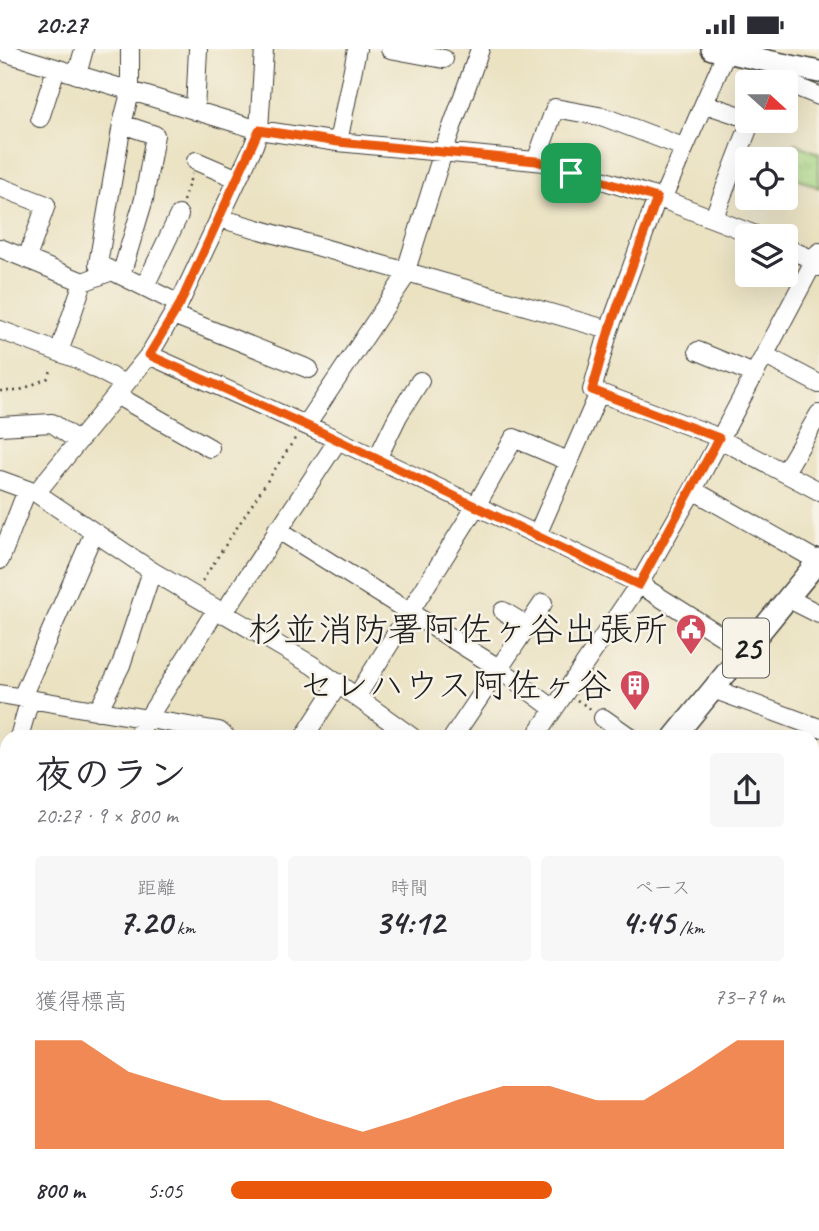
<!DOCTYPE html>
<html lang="ja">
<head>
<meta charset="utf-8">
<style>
	body { margin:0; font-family:Caveat,"Klee One",sans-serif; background:#f7f7f7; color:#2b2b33; height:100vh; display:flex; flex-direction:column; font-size:26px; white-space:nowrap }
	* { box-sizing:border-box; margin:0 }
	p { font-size:23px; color:#7c7c81 }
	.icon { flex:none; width:38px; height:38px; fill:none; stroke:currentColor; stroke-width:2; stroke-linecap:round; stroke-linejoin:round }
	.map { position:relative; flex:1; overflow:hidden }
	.details { position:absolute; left:0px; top:681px; width:819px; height:502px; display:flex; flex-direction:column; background:#fff; border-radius:21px 21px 0 0; box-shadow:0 7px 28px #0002 }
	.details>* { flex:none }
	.needle { width:46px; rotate:111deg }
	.buttons { position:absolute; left:735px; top:21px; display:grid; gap:14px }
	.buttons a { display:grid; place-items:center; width:63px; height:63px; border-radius:7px; background:#fff; box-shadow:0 7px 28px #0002; font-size:35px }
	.pin { position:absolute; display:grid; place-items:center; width:60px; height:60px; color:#fff; margin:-30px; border-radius:14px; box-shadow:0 4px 10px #0006 }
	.round { display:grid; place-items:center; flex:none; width:74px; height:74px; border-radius:7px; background:#f7f7f7 }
	.overview { display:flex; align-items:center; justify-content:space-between; height:119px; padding:0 35px }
	h1 { font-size:38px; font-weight:700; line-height:52px }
	.stats { display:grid; grid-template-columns:repeat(3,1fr); gap:10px; height:119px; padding:7px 35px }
	.stats div { display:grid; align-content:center; border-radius:7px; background:#f7f7f7; text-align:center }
	.stats b { font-size:35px; font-weight:700 }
	.stats small { font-size:19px; font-weight:400 }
	.stats p { font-size:19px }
	.chart { height:196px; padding:14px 35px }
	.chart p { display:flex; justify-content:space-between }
	.chart svg { width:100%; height:126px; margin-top:7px; fill:#ea580c; opacity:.7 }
	ul { padding:0 35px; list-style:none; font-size:23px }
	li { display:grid; grid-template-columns:112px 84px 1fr; align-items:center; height:52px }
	li i { height:18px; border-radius:9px; background:#ea580c }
	.status { display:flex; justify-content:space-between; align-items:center; height:49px; padding:0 35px; background:#fff; direction:ltr }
	.status svg { height:19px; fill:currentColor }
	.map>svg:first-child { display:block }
</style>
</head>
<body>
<div class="status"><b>20:27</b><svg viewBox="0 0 49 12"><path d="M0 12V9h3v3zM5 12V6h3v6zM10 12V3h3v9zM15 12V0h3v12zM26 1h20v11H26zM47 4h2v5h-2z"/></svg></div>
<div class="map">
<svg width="819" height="1182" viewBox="0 0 819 1182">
	<defs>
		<pattern id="park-tufts" width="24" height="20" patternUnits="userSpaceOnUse" patternTransform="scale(1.75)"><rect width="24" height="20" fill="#aad885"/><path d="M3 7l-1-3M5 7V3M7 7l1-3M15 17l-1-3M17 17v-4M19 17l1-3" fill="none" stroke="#92b972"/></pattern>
	</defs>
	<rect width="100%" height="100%" fill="#f7f3e8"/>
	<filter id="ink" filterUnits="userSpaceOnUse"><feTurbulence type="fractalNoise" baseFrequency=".0143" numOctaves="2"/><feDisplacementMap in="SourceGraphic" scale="14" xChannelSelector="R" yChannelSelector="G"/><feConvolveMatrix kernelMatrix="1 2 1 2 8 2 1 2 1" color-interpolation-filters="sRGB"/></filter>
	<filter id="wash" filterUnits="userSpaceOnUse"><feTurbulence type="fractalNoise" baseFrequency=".00686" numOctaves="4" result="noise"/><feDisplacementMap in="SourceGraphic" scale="28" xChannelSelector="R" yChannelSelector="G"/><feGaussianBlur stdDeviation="1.57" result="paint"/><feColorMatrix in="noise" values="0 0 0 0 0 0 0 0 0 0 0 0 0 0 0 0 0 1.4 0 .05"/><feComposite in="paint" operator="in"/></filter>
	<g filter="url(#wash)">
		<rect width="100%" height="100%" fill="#ebe2c2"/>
		<!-- park -->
		<path fill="url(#park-tufts)" stroke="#637a50" stroke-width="2" d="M795,94L819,105V139L786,124Z"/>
	</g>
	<g filter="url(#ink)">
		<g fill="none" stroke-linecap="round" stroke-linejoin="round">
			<!-- minor casing -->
			<g stroke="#3b3a35" stroke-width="20">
				<path id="minor" d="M130,0V44L122,75L98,215L179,255
					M390,0L444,10
					M0,2L259,81L338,93L545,113L662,150L758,187
					M77,26L84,0
					M797,38L819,47
					M705,55L747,69
					M195,62L198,0
					M40,69L56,20
					M338,93L357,0
					M196,112L238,130
					M536,112L555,59L604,68L683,98
					M0,138L46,156L27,209
					M657,149L609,281L592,341L710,385L819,442
					M662,150L728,0
					M714,168L751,72
					M219,169L609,281
					M0,199L83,233L112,222
					M786,199L814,211L819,218
					M121,226L144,150L155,86L122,75
					M145,237L179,166
					M173,266L309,320
					M0,281L77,310L125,335
					M698,302L754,325
					M59,303L83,233
					M149,306L321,383L634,532L744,601
					M766,307L819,335
					M116,346L210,399
					M306,376L403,231L443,103L480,0
					M0,377L52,374L78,392
					M377,410L398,367L420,332
					M785,423L819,365
					M0,431L36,444L152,522L312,616L412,688
					M693,441L818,512
					M36,444L149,306L179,255L254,96L259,81L264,0
					M277,480L500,620L554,660L639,535L693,441L819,203
					M537,486L599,344
					M0,511L27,441
					M787,549L819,565
					M503,562L529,578
					M223,565L338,391
					M713,640L819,679
					M0,645L219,682L226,688
					M357,647L476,457L514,389L568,412
					M22,648L94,483
					M98,662L121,616L152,522
					M603,669L630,688
					M19,688L30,650
					M136,688L216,561
					M304,688L339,634
					M453,688L543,554
					M535,688L554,660
					M812,742L819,730
					M0,753L7,731
					M812,783L819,787
					M812,850L819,854
					M0,903L7,889
					M812,976L819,981
					M0,992L7,993
					M812,1013L819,1010
					M812,1077L819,1081
					M0,1099L7,1087
					M0,1133L7,1135
					M97,1176L110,1182
					M582,1176L593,1182
					M789,1176L800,1182
					M353,1182L355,1176
					M455,1182L466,1176
					M688,1182L691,1176
					M730,1182L733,1176"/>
			</g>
			<!-- major casing -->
			<g stroke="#3b3a35" stroke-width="24">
				<path id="major" d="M712,0L819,23
					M674,688L819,511
					M242,1182L247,1176"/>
			</g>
			<!-- path -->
			<path stroke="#3b3a35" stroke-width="2.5" stroke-dasharray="2 5" stroke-linecap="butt" d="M183,152L192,125
				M0,342H18L48,329L52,319
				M202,532L296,388
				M577,651L592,661"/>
			<!-- minor -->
			<use href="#minor" stroke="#fff" stroke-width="18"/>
			<!-- major -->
			<use href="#major" stroke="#fff" stroke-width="21"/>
		</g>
	</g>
	<g fill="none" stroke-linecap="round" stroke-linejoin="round" filter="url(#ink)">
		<!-- route casing -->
		<g stroke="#fff" stroke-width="14">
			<path id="route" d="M259,81L338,93L536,112L657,149L609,281L592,341L719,389L639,536L321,383L149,306L180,255Z"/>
		</g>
		<!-- route -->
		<use href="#route" stroke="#ea580c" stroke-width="9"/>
	</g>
	<!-- icons -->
	<defs>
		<g id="civic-pin" transform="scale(1.575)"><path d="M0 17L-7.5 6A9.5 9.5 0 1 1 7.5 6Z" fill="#d1495b" stroke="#f7f3e8"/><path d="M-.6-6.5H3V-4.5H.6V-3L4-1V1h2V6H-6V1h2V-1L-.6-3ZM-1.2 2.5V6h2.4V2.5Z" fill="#fff"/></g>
		<g id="building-pin" transform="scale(1.575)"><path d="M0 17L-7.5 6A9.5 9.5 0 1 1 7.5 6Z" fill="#d1495b" stroke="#f7f3e8"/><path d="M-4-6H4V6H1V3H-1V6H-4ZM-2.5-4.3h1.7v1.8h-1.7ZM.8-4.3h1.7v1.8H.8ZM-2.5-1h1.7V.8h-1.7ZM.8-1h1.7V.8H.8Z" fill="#fff"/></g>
	</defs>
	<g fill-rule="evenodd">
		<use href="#civic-pin" x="691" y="580"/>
		<use href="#building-pin" x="635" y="636"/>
	</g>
	<g text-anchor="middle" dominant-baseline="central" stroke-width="5" stroke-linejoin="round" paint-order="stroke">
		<!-- shield labels -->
		<rect fill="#f7f3e8" stroke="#5e5c59" stroke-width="2" x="723" y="569.5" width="46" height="59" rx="5"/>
		<g font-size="33" font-weight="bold" fill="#1c1c1c">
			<text x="746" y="599">25</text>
		</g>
		<!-- poi labels -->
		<g font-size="35" fill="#1c1c1c" stroke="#f7f3e8" text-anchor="end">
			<text x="668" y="580">杉並消防署阿佐ヶ谷出張所</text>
			<text x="612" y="636">セレハウス阿佐ヶ谷</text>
		</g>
	</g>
</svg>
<div class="buttons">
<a><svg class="needle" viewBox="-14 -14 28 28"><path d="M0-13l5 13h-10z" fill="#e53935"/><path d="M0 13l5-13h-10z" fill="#7c7c81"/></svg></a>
<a><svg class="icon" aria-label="locate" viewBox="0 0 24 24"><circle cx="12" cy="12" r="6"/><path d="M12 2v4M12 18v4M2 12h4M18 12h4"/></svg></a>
<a><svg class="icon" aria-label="layers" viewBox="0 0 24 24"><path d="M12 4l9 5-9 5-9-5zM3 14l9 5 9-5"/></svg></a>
</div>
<div class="pin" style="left:571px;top:124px;background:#1e9e55"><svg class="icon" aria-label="arrive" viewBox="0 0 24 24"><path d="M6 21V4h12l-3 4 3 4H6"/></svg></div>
<section class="details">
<div class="overview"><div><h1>夜のラン</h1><p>20:27 · 9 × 800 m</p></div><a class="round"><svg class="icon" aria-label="share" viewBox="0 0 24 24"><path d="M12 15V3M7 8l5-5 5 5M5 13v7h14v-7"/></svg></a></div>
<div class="stats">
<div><p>距離</p><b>7.20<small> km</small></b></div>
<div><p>時間</p><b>34:12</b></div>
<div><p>ペース</p><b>4:45<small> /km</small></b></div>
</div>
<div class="chart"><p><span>獲得標高</span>73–79 m</p>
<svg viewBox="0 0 160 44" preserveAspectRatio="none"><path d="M0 44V6L10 6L20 17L30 22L40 27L50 27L60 33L70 38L80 33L90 27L100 22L110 22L120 27L130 27L140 17L150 6L160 6V44z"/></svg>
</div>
<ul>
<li><b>800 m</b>5:05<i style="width:58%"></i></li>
</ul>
</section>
</div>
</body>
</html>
